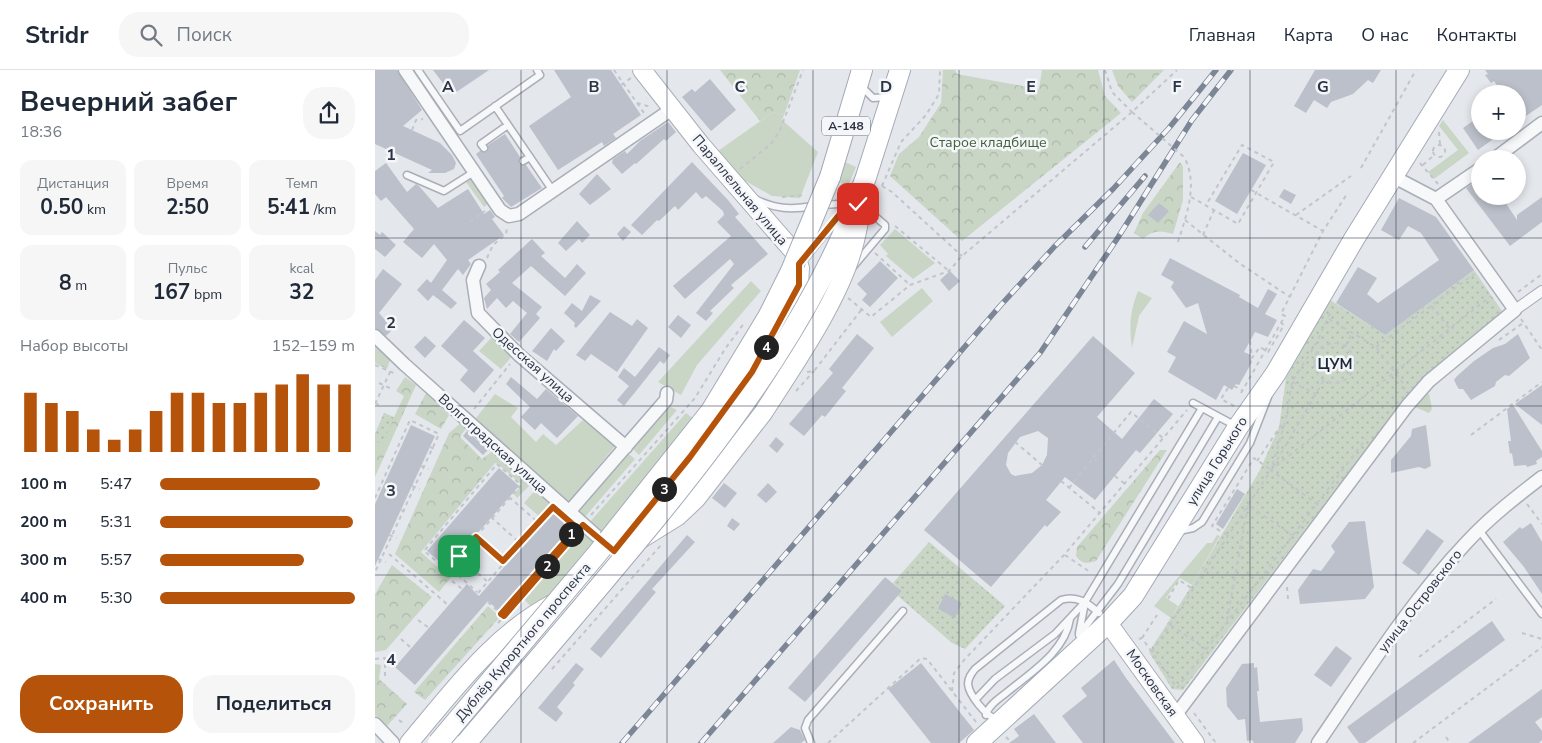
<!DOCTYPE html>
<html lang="ru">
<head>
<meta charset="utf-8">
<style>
	body { margin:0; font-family:"Nunito Sans",sans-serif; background:#f6f6f7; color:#1f2937; height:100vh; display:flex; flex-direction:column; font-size:19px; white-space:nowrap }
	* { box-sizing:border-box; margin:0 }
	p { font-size:16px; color:#747a83 }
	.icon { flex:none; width:28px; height:28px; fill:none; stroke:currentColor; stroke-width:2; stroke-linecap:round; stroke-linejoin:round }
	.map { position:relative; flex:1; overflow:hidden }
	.sheet { display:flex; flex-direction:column; background:#fff; width:375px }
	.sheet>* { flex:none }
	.tools { position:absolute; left:1096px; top:15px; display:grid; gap:10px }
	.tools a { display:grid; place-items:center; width:55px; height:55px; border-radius:50%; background:#fff; box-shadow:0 2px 8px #0003; font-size:25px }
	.pin { position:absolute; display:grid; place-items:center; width:42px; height:42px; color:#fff; margin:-21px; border-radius:10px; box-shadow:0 2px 8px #0006 }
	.km { position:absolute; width:25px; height:25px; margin:-12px; border-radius:50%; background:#222; color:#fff; font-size:14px; line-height:25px; text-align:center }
	.round { display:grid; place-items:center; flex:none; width:52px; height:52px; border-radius:20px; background:#f6f6f7 }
	.summary { display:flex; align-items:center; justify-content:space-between; height:85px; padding:0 20px }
	h1 { font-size:28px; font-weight:700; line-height:38px }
	.metrics { display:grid; grid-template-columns:repeat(3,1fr); gap:8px; height:85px; padding:5px 20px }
	.metrics div { display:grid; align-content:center; border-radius:12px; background:#f6f6f7; text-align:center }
	.metrics b { font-size:21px; font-weight:700 }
	.metrics small { font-size:14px; font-weight:400 }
	.metrics p { font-size:14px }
	.chart { height:140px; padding:10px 20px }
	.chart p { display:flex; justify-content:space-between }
	.chart svg { width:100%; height:90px; margin-top:5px; stroke:#b45309; stroke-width:6 }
	.button { display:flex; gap:10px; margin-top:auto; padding:10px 20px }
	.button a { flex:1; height:58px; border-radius:20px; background:#b45309; color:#fff; font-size:20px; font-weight:700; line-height:58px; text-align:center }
	.button a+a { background:#f6f6f7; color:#1f2937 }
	ul { padding:0 20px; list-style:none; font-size:16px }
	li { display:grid; grid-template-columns:80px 60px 1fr; align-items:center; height:38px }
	li i { height:12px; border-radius:6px; background:#b45309 }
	header { display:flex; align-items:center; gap:30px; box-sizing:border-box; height:70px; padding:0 25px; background:#fff; border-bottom:1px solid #e0e1e3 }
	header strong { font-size:24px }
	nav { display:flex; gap:28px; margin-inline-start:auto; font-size:18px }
	.search { width:350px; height:45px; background:#f6f6f7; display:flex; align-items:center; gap:12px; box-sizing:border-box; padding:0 18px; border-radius:20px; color:#747a83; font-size:19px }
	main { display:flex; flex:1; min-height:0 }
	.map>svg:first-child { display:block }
</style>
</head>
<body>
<header>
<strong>Stridr</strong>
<div class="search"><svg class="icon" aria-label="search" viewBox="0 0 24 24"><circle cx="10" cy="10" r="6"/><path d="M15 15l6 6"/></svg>Поиск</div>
<nav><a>Главная</a><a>Карта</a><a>О нас</a><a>Контакты</a></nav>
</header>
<main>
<section class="sheet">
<div class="summary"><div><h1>Вечерний забег</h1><p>18:36</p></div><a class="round"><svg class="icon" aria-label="share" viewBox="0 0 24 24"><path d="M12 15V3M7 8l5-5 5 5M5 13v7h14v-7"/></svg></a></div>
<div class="metrics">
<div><p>Дистанция</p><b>0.50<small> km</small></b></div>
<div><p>Время</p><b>2:50</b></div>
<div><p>Темп</p><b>5:41<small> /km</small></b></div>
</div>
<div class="metrics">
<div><b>8<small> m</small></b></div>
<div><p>Пульс</p><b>167<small> bpm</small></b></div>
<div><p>kcal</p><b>32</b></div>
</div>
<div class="chart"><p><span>Набор высоты</span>152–159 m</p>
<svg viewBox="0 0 160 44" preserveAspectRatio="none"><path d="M5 44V15M15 44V20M25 44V24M35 44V33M45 44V38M55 44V33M65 44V24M75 44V15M85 44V15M95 44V20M105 44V20M115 44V15M125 44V11M135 44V6M145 44V11M155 44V11"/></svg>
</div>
<ul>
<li><b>100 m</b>5:47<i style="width:82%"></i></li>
<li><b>200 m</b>5:31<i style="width:99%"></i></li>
<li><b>300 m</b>5:57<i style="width:74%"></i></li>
<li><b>400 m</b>5:30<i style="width:100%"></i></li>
</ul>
<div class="button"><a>Сохранить</a><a>Поделиться</a></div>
</section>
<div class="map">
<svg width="1167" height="673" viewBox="0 0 1167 673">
	<defs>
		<pattern id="forest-crowns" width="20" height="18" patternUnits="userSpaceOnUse" patternTransform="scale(1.25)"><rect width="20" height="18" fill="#c9d6c5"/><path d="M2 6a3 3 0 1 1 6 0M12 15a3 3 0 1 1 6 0" fill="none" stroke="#adb8ab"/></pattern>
		<pattern id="park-dots" width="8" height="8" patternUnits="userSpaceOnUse" patternTransform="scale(1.25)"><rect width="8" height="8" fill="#c9d6c5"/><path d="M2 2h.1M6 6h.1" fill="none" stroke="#adb8ab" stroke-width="1.8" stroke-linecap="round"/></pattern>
	</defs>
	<rect width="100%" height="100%" fill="#e4e7ec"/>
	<!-- green -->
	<path fill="#c9d6c5" d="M398,42L409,45L407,50L443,82L425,128L397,126L367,109L343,81Z
		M1068,50L1094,83L1059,109L1053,102L1083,80L1064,56Z
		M468,91L481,97L473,116L460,110Z
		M520,159L560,193L538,209L511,186L513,184L505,175Z
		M376,211L386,221L322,295L306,325L283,312Z
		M547,218L558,231L517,267L505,252Z
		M763,221L777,228L764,246L757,278C754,256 755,241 763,221Z
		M118,266L138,285L126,299L104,281Z
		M120,324L143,338L136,347L161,372L168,364L181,375L208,350L240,376L193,433L101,348Z
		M1052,324H1054L1057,339L1054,343L1040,337Z
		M291,335L302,340L264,385L255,376Z
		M311,343L320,350L228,466L213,454Z
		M250,381L260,389L209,448L200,441Z
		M129,388L156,414L142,428L139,424L147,415L123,394Z
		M161,419L177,433L165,447L149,433Z
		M205,461L220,474L178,526L158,539L148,528Z
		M842,465L845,466L817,515L805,508L791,528L803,536L796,548L779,536L832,473H837Z
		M100,469L106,474L92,490L86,484Z"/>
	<!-- forest -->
	<path fill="url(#forest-crowns)" d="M345,0H425L409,45L398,42L385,51Z
		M568,0H580L582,4L664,19L667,0H723L730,26L746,43L587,171L515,106L524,84L544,67L566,33Z
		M737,0H789L757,32L743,16Z
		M805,92L808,97V130L798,164C785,160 778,160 768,169L759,163L768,143Z
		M98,107L116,132L109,137L91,112Z
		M0,276L15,290L12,299L0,293Z
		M30,307L41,315L0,407V364L9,343L19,347L29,326L21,321Z
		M51,323L74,345L66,359L40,344Z
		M88,351L92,357L85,367L107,389L119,380L129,388L123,394L120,393L46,482L71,505L84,491L86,495L64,522L20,484L74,363Z
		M785,380H792L721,491C711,494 707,494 701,486L702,477Z
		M17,495L57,527L11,580L0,582V524Z
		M113,536L125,547L50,630L39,622Z
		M0,594L6,595L4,609L32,634L12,656L0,645Z"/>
	<!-- park -->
	<path fill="url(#park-dots)" d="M1099,200L1129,244L1037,319L808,620L797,619L774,582L817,515L885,400L904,357L911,308L955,230L1010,265Z
		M9,343L19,348L7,374L0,371V364Z
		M554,472L630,536L590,579L577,573L523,526L527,521L518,513Z"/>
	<!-- building -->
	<path fill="#bbc0ca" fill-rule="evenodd" d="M0,0H22L47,40L28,56L65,73L77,85L81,93L79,99L70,103H53L57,100L0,74Z
		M58,0H114L77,25Z
		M179,0H236L266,45L238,64L241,68L229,76L227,72L183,100L154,56L196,27Z
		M940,0H1006L998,13L993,10L978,24L956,32L952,38L939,30L931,43L919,36Z
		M1110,0H1167V35L1142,52V24H1128L1119,11L1116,13L1110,5L1113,4Z
		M335,9L361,40L336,61L307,27L317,19L320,22Z
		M1105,46V61H1129L1103,80L1088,58Z
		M293,52L301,62L291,71L289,69L261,94L260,93L247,104L237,93L238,89L250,81L252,84L265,71Z
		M130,64L145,87L144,94L151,95L167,118L136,137L127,128L129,126L101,84L105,81L112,82L113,75Z
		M868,83L891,95L862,144L840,131Z
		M317,92L353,130L364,144L360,147L393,184L356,215L359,218L335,241L338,243L331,251L321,243L359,194L355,189L310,229L298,216L356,166L342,152L349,145L348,141L331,126L327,129L321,122L303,140L300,136L284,151L282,150L267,165L256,155Z
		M11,93L32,122L41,114L44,116L63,138L93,119L109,144L115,140L120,147L117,149L129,165L93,190L96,194L88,205L83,199L67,220L82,233L76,239L58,225L53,231L42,220L52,209L56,213L72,190L59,174L47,188L28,172L39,159L11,127L6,131L0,124V101Z
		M222,104L236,119L215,135L204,124Z
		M1105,109V126H1126L1142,150V145L1167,127V152L1135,176L1091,118Z
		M909,119L921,125L916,134L904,127Z
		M1024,128L1061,147L1099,200L1010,265L961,233L983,197L1002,208L992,224L1003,233L1064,190L1046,163L1033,156L1024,170L1006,160Z
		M784,133L794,141L783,153L773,145Z
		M202,151L215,165L207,173L204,169L191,181L183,173Z
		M249,156L256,162L248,171L242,164Z
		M0,161L5,165L7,162L21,175L10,187L0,179Z
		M157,169L170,183L166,186L190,208L202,194L211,203L190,226L156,196L137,213L167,237L161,244L165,248L144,272L135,264L152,243L138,231L131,238L122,228L112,239L109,228L116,220L111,214L125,202L123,200Z
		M795,188L865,225L864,227L883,238L893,219L902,224L890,244L902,250L893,267L880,262L869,282L876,285L875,288L877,292L864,315L861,314L857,320L849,315L841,330L793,302L801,287L792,282L809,251L832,264L823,233L811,238L796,217L799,212L786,205Z
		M505,191L523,208L495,237L487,230L492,224L482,214Z
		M8,199L27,214L4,243L18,259L11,266L0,258V210Z
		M575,201L585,211L574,221L565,210Z
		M215,225L226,231L201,258L199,256L200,253L189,243L197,233L207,241Z
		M235,242L257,256L262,249L273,258L242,302L216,284L210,291L201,285Z
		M303,245L316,255L306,268L293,257Z
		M89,250L110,268L98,281L119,300L99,323L85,310L93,300L66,276Z
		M176,258L190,271L181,281L179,279L172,291L157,281Z
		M482,264L499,278L467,318L471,321L450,347L447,345L429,366L414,354L458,303L454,299Z
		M1143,264L1155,288L1134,306L1130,305L1121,312L1120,316L1096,330L1088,319H1084L1082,316L1079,310L1082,306L1099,291L1118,278L1130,274Z
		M50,266L61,276L50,288L39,277Z
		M718,266L760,303L722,347L747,369L779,329L798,344L765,383L761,380L720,430L690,407L671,430L686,442L672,457L670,455L616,517L549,460ZM663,361L673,368L672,385L667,395L657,403L640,406L636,404L631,395L633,383L645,367Z
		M284,277L295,285L289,294L285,291L249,336L242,330L254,316L243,307L249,298L260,307Z
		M136,307L162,329L171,319L203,346L182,368L166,353L160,360L146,347L155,337L131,314Z
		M1167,315V355L1140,334Z
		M1138,335L1167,381V387L1161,391L1162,394L1152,397L1151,395L1139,396L1137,383L1135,384L1133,371H1136L1132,339Z
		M36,355L60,366L0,496V434Z
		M1051,355L1056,396L1050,399L1044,397L1016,403V390L1036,366L1037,359Z
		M92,361L113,380L108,385L88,366Z
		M401,367L409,374L402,383L394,376Z
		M124,398L144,416L72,498L52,481Z
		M349,413L362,423L350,438L337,428Z
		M393,413L402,422L391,433L382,425Z
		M862,419L870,424L848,459L841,454Z
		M177,442L197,459L125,542L113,531L40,615L20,597L92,514L104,526Z
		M357,448L365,454L359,461L352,456Z
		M990,451L999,517L990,529L925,534L923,520L938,499L946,501L960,482L956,476L974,452Z
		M1156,453L1167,472V524L1149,497L1128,472L1145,457L1147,459Z
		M1052,459L1069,471L1044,505L1027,493Z
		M312,465L320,472L277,519L281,522L226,588L215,579Z
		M510,507L527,521L430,632L413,618Z
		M570,524L587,533L580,548L563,539Z
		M1117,551L1130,570L990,673H984L972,657Z
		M961,576L977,588L956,617L939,605Z
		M739,590L751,608L800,673H708L687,646L712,626L706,618Z
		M201,593L209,599L198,613L200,615L182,637L188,643L181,652L163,638Z
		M546,593L599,660L584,673H556L513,619Z
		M879,593V598L882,597L884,621H882L885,652L927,648L928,660L920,673H879L877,670L872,671L870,649L863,650L852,636L851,618L867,594Z
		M1167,619V647L1160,652L1167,661V670L1164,673H1093Z
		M659,644L681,673H634L644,666L639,659Z
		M416,657L425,660L430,670L426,673H398Z"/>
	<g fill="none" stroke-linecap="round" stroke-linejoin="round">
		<!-- service casing -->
		<g stroke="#a9aeb7" stroke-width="9">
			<path id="service" d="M43,0L85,61L165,5L162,0
				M487,17L498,28L512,27
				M120,36L178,121
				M109,78L106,74L133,55
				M148,91L155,87
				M32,105L69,121L99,102
				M380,129C400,139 416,140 438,136
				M448,135L478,133
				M428,191L471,138
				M477,198L510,159V155L489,137
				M818,333L861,356
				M1104,460L1167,544
				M804,461L818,458L827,452L875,373L893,327
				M704,563L710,533
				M704,565L743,514L843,347
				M601,629L620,609L680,564L710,532L827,338
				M611,645C613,636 623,629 631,623C655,603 690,582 695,549
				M621,649C611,646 594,625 593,614C593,608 596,604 600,599L686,530C702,525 713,533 724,543
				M436,673L430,658L433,650L528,541"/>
		</g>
		<!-- pedestrian casing -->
		<g stroke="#a9aeb7" stroke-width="12">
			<path id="pedestrian" d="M1140,240L1167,221"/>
		</g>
		<!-- minor casing -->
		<g stroke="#a9aeb7" stroke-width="15">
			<path id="minor" d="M30,0L125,140L134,146L144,144L297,39
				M1119,89L1167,53
				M1061,129L1105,99
				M104,196L98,210L103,243L144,285L251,377
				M0,266L29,294L235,478
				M194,442L291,330L292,323
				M800,646L1032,336L1054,311L1140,240L1061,129L1019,107
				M0,654L18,673
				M943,673C990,604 1035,532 1092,472C1115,447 1141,427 1167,407"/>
		</g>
		<!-- secondary casing -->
		<g stroke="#a9aeb7" stroke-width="20">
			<path id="secondary" d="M266,469L303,446L321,429L388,343
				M733,553L820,673
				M34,673C78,621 118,565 179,533
				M77,673L315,387L377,302L424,215L425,198L419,182L326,75L267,0"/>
		</g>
		<!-- primary casing -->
		<g stroke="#a3abb8" stroke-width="22">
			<path id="primary" d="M455,107L487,0
				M491,107L525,0
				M602,673L733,553L758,526L863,357L901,303L979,169L1084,0"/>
		</g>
		<!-- path -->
		<path stroke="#c2c5cb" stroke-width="2" stroke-dasharray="4 4" stroke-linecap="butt" d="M239,0L262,33L276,37
			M730,0L737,22L757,42
			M246,15L256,8
			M262,33L269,43
			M37,60L41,50L48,49
			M1064,62L1065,75
			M1058 81a6 6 0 1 1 12 0a6 6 0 1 1-12 0Z
			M1045,93L1063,114
			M1048,95L1059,85
			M986,98L1041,0
			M365,99L396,74L405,60L428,0
			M507,116L526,72L551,45L564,24L565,0
			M507,116L517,122L587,186
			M876,120L948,161
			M407,127L429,125
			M816,127L863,154L899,92L867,75L831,135
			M921,145L976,106
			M810,150L864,193L915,227
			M97,152L96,151L110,141
			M520,156L574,201
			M828,165L839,140
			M803,172C811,146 824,114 809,87
			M500,183L535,215
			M112,188L118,175L131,164L132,158
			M1143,222L1167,204
			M473,228L496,247L535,215L574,201L587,186L757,42L802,0
			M1056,236L1075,259
			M954,249L1001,277L1030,316L1029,320
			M1146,249L1167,280
			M1124,270L1148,253
			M875,271L877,288L885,277L893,282L909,255L906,253
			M939 293a20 20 0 1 1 40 0a20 20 0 1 1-40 0Z
			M970,276L977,263
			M1001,277L1099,204
			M0,295L21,304
			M432,302L439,301L487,239
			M917,312L941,324
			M4,313L15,318
			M859,316L868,321
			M853,318L846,329L859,336
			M421,321L439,301
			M866,323L910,246L906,244L948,161L972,124
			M0,333L6,336
			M0,334L17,298
			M99,339L135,294
			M1096,365L1167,312
			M640,372L667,395
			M55,377L62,380
			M718,388L756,342L788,368
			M882,391L909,351
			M122,394L146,415L72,500L49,481Z
			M46,396L54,399
			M898,397L949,310
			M740,406L750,414
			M686,411L725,443
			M37,416L45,419
			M694,418L718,388L723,392
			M134,427L165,454
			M0,428L35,350L64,364L0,502
			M1152,434L1167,454
			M943,435L896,400L911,349L917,312L942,272L955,243
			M26,440L33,444
			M216,445L320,328L350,279L370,252
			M116,447L147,475
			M14,465L22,468
			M852,465L837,456L879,388L896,400
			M99,466L131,494
			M14,484L73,535
			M690,485L715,502
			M85,487L114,513
			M3,489L11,492
			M83,505L102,522
			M77,511L87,519
			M912,517L913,529
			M103,523L175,440
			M793,529L804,510L818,519
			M113,532L126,544
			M126,544L199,461
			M43,550L54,558
			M852,550L873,435L917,465
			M123,553L200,464
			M796,555L831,579
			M1147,563L1167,569
			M767,568L782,545
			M26,569L36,578
			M764,569L767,568L802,618
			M777,582L896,400L1116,226
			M1044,587L1121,529
			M0,589L10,588V607
			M177,599L286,475
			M802,618L991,369
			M577,621L579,603L589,590L689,485L812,340
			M819,643L841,673
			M24,650L30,655
			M631,667L636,672
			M1071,667L1075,673
			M453,673L546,588L552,589L601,652
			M1038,673L1167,577"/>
		<!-- service -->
		<use href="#service" stroke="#f7f8fa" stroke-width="6"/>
		<!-- pedestrian -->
		<use href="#pedestrian" stroke="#f7f8fa" stroke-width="10"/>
		<!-- minor -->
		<use href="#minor" stroke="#f7f8fa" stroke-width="12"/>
		<!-- secondary -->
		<use href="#secondary" stroke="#fff" stroke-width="18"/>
		<!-- primary -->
		<use href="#primary" stroke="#fff" stroke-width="20"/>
		<!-- rail casing -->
		<g stroke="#7d8696" stroke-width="5.5">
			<path id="rail" d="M710,177L770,106
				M247,673L625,236L680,176L738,119L794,58L841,0
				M326,673L665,283L742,169L817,50L856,0"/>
		</g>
		<!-- rail -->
		<use href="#rail" stroke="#f4f6f9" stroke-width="4" stroke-dasharray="11" stroke-linecap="butt"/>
		<!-- secondary-bridge casing -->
		<g stroke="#a9aeb7" stroke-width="20" stroke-linecap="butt">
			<path id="secondary-bridge" d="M388,343C418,296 463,232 478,178C483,161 485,145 488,128"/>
		</g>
		<!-- primary-bridge casing -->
		<g stroke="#a3abb8" stroke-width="22" stroke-linecap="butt">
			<path id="primary-bridge" d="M63,673L222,484L336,341L393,247L416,201L455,107
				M91,673C152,602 214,530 274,457C361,351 445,237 491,107"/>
		</g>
		<!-- path-bridge -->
		<path stroke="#c2c5cb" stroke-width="2" stroke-dasharray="4 4" stroke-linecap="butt" d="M757,42L809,87"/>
		<!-- secondary-bridge -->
		<use href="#secondary-bridge" stroke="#fff" stroke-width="18"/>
		<!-- primary-bridge -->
		<use href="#primary-bridge" stroke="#fff" stroke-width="20"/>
	</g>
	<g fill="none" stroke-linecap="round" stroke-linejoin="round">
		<!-- route casing -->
		<g stroke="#fff" stroke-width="10">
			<path id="route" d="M84,486L101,467L128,491L178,437L202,458L126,544L129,546L208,455L239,481L315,387L377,302L424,215V194L474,133L483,134"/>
		</g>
		<!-- route -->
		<use href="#route" stroke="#b45309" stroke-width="6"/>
	</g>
	<!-- grid -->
	<path fill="none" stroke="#2b3445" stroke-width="1" stroke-opacity="0.55" d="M146,0V673M292,0V673M438,0V673M584,0V673M729,0V673M875,0V673M1021,0V673M0,168H1167M0,336H1167M0,505H1167"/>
	<g text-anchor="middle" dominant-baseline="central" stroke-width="5" stroke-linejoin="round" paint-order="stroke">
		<!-- shield labels -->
		<rect fill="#f4f6f9" stroke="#676e7b" stroke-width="1" x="447" y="46.5" width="48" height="19" rx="4"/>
		<g font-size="12" font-weight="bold" fill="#2b3445">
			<text x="471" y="56">А-148</text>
		</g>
		<!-- park labels -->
		<g font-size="14" fill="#3f6138" stroke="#f4f6f9">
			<text x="613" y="72">Старое кладбище</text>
		</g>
		<!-- street labels -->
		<g font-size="14" fill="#2b3445" stroke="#f4f6f9">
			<text transform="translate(365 120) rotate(50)">Параллельная улица</text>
			<text transform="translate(158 295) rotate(42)">Одесская улица</text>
			<text transform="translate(118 374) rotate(42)">Волгоградская улица</text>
			<text transform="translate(842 391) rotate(-58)">улица Горького</text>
			<text transform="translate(1045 531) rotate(-52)">улица Островского</text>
			<text transform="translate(148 572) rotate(-50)">Дублёр Курортного проспекта</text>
			<text transform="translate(777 613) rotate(55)">Московская</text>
		</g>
		<!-- neighbourhood labels -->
		<g font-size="15" font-weight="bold" fill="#1d2536" stroke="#f4f6f9">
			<text x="960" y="294">ЦУМ</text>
		</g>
	</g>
	<g font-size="16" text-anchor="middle" font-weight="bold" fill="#2b3445" stroke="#f4f6f9" stroke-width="5" stroke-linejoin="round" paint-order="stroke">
		<text x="73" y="22">A</text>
		<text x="219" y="22">B</text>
		<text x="365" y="22">C</text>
		<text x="511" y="22">D</text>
		<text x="656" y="22">E</text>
		<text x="802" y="22">F</text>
		<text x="948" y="22">G</text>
		<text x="16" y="90">1</text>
		<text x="16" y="258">2</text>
		<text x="16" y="426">3</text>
		<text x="16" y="595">4</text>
	</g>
</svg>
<div class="tools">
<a>+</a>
<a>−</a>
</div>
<div class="pin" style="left:84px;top:486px;background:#1e9e55"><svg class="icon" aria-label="arrive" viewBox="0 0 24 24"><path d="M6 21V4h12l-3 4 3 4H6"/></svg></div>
<div class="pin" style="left:483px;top:134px;background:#d93025"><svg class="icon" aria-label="check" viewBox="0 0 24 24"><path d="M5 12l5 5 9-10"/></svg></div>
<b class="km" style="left:196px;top:464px">1</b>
<b class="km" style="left:172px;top:496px">2</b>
<b class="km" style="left:289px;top:419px">3</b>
<b class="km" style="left:391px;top:277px">4</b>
</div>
</main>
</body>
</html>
